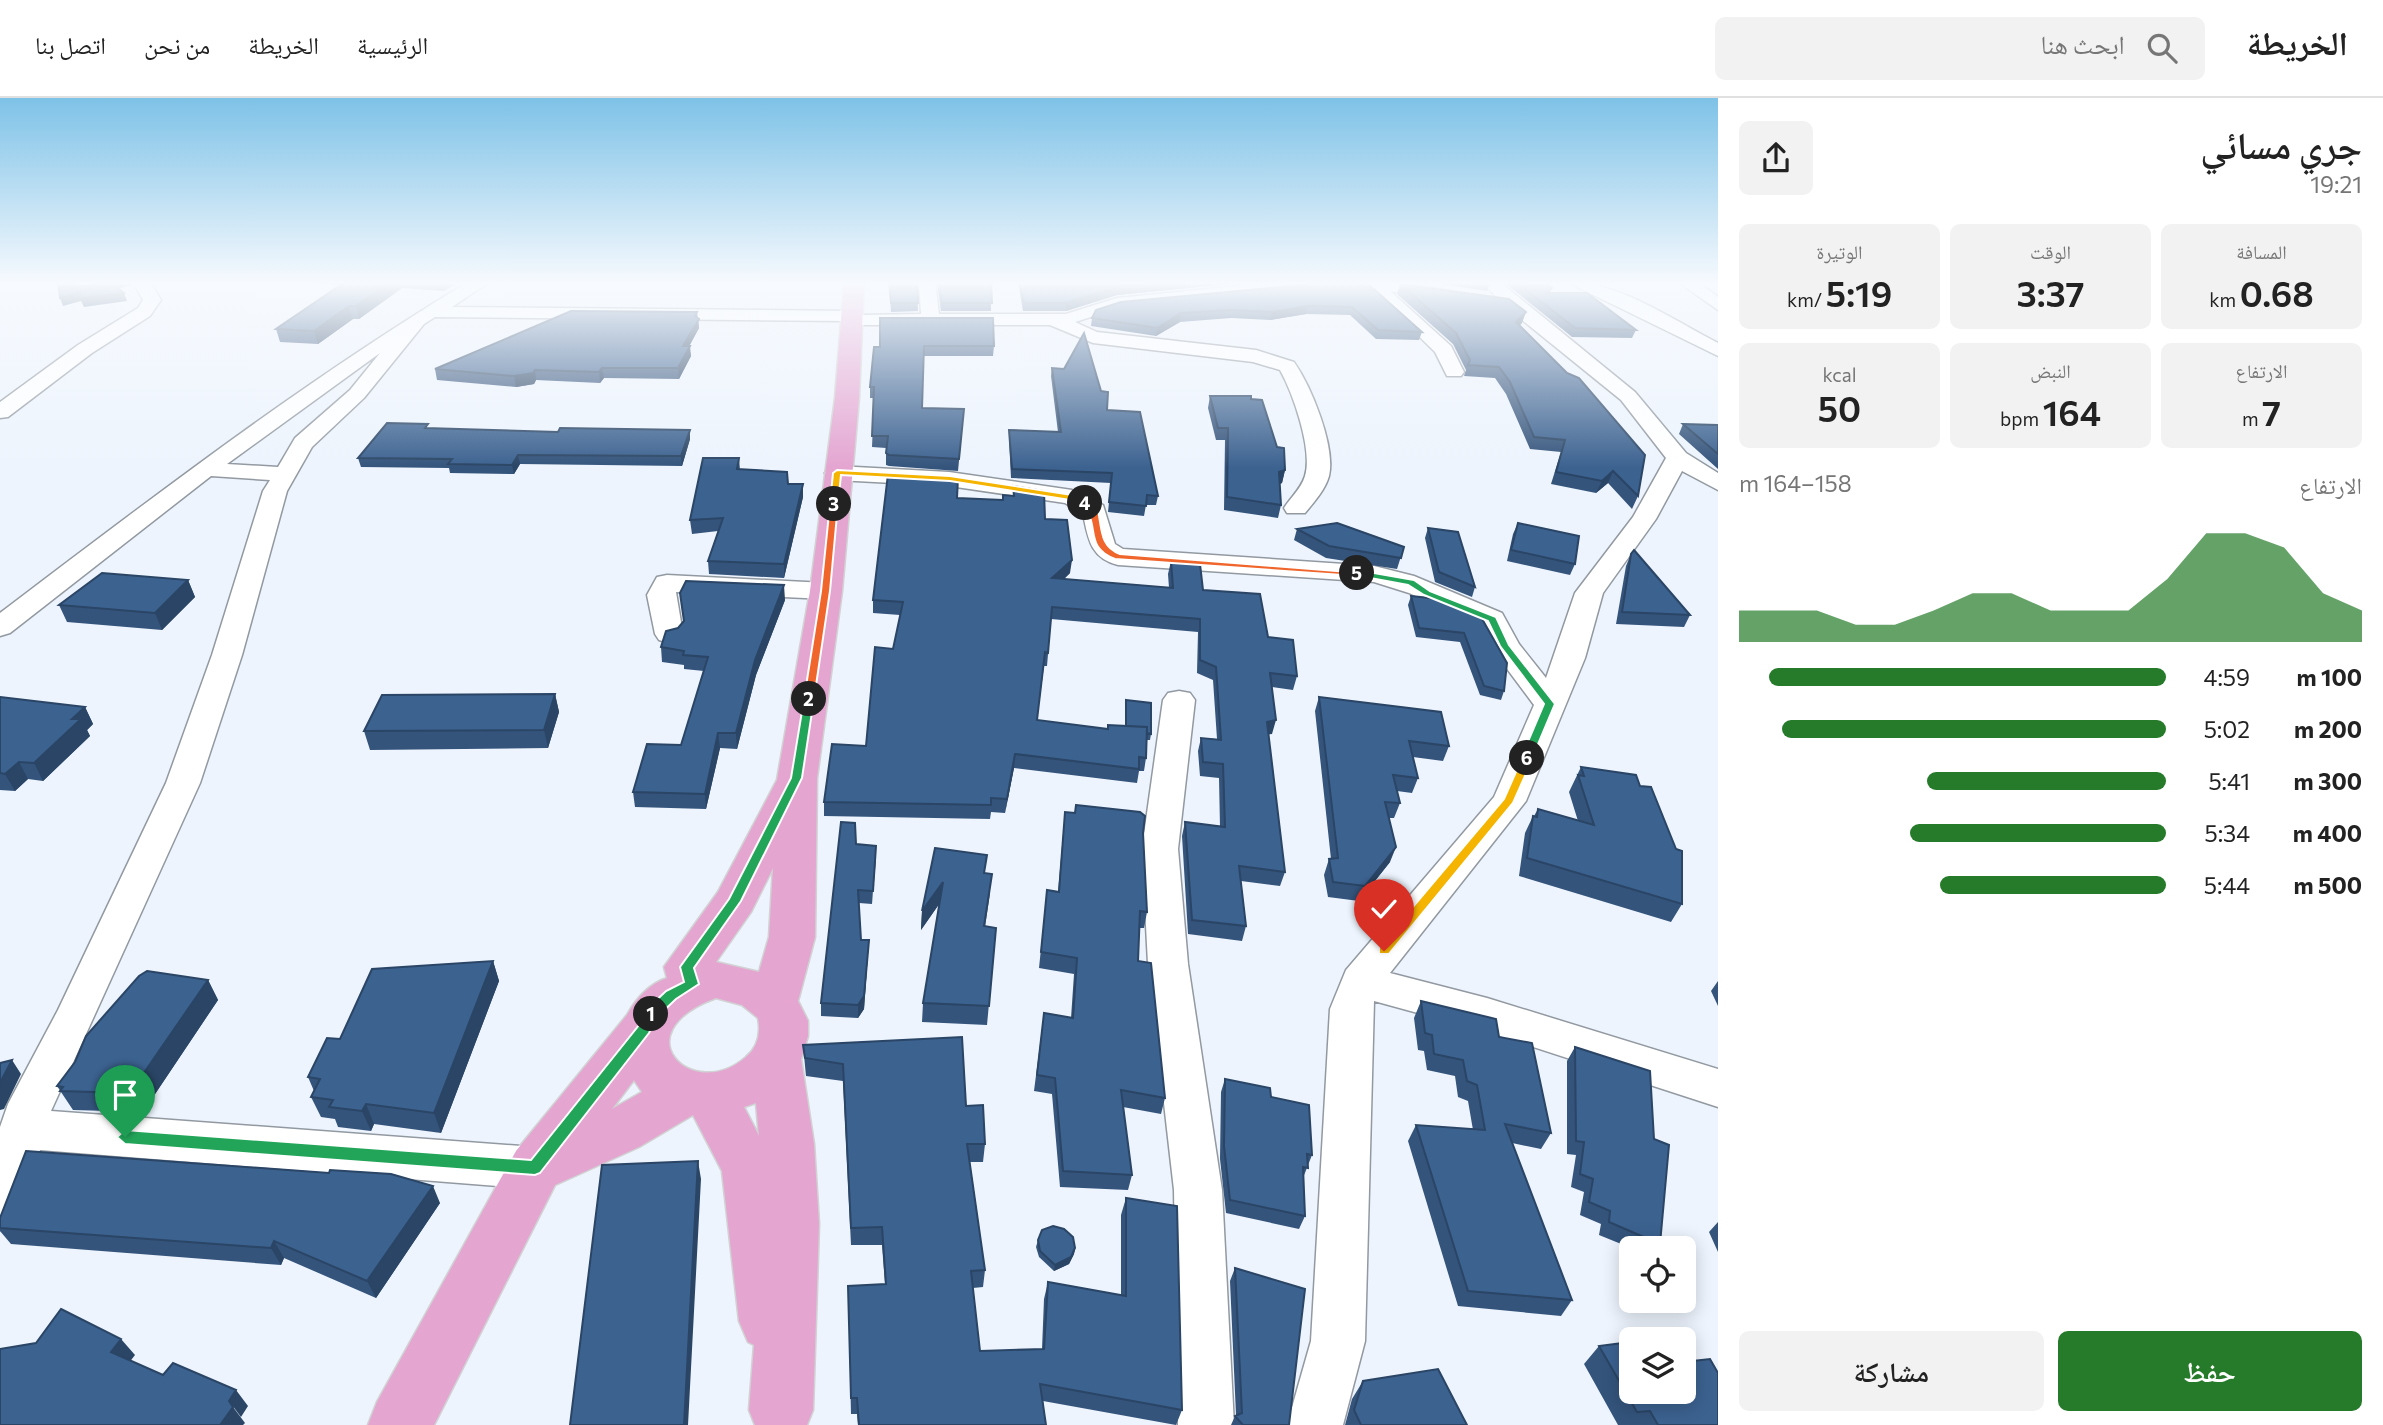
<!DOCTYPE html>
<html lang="ar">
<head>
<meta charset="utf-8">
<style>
	body { margin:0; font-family:Commissioner,"Noto Naskh Arabic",sans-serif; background:#f2f2f2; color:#222; direction:rtl; height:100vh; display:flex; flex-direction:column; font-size:26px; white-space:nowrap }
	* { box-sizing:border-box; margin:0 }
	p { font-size:23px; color:#767676 }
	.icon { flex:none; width:38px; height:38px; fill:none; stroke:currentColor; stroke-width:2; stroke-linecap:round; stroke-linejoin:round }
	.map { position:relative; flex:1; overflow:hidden; direction:ltr }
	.sheet { display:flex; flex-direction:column; background:#fff; width:665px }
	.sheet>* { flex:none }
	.buttons { position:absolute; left:1619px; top:1138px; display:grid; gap:14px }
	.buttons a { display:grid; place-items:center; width:77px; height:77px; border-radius:10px; background:#fff; box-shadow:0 4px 18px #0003; font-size:35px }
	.pin { position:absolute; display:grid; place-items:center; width:60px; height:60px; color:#fff; margin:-72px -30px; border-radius:50% 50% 50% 0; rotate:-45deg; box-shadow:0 0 7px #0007 }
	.pin .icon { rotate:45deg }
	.km { position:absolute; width:35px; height:35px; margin:-18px; border-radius:50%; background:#222; color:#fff; font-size:19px; line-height:35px; text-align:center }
	.round { display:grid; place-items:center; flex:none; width:74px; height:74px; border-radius:10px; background:#f2f2f2 }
	.summary { display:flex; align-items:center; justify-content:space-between; height:119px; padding:0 21px }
	h1 { font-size:38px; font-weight:600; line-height:52px }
	.stats { display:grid; grid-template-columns:repeat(3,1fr); gap:10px; height:119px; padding:7px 21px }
	.stats div { display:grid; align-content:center; border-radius:10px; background:#f2f2f2; text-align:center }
	.stats b { font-size:35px; font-weight:600 }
	.stats small { font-size:19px; font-weight:400 }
	.stats p { font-size:19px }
	.chart { height:196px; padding:14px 21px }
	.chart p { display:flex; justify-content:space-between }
	.chart svg { width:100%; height:126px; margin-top:7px; fill:#257b29; opacity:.7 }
	.button { display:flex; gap:14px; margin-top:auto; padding:14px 21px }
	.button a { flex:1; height:80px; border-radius:10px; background:#257b29; color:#fff; font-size:28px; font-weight:600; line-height:80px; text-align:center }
	.button a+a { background:#f2f2f2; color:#222 }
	ul { padding:0 21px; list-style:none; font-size:23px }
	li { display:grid; grid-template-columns:112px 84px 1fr; align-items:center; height:52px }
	li i { height:18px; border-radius:9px; background:#257b29 }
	header { display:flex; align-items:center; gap:42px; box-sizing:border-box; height:98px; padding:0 35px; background:#fff; border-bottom:2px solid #e0e0e0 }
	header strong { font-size:33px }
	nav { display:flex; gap:38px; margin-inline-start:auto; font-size:24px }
	.search { width:490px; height:63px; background:#f2f2f2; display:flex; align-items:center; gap:18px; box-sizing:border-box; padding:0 24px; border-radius:10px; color:#767676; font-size:26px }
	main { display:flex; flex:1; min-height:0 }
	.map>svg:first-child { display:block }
</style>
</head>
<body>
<header>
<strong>الخريطة</strong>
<div class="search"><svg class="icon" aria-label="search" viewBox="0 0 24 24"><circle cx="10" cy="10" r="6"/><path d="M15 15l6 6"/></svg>ابحث هنا</div>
<nav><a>الرئيسية</a><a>الخريطة</a><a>من نحن</a><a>اتصل بنا</a></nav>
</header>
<main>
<section class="sheet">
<div class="summary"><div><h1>جري مسائي</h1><p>19:21</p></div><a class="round"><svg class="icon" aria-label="share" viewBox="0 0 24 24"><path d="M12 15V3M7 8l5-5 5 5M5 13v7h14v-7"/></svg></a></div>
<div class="stats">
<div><p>المسافة</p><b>0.68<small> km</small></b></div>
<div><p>الوقت</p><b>3:37</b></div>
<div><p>الوتيرة</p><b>5:19<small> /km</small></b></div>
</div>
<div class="stats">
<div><p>الارتفاع</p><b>7<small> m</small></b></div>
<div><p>النبض</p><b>164<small> bpm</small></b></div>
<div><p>kcal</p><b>50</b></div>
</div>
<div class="chart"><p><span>الارتفاع</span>158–164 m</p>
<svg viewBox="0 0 160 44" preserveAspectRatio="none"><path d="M0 44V33L10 33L20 33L30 38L40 38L50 33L60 27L70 27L80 33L90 33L100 33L110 22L120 6L130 6L140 11L150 27L160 33V44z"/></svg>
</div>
<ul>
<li><b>100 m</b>4:59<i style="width:93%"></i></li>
<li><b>200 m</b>5:02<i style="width:90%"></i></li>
<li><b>300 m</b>5:41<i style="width:56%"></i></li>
<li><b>400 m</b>5:34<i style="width:60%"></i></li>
<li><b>500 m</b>5:44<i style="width:53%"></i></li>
</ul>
<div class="button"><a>حفظ</a><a>مشاركة</a></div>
</section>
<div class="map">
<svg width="1718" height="1327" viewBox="0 0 1718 1327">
	<rect width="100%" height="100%" fill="#edf4fd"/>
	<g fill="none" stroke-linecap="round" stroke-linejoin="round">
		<!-- minor casing -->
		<g stroke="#9299a1" stroke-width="3">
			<path id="minor" d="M133,184H150L161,202L150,218L92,255L8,319L0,320V304L78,247L138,210L143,202Z
				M468,184H489L452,209L852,213L860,217L921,216L919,184H935L939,216H1066L1117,200L1280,184H1346L1338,189L1119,210L1075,224L1097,234L1256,252L1294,264C1311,288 1336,349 1329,378C1325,392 1314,404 1305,415H1287L1284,410C1291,399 1301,391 1305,378C1313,352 1293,295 1280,272L1253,264L1093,245L1050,227H852L844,223L435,219L424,226L364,300L312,349L287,393L242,557L200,685L51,1013L535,1049L552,1055L559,1070L552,1085L535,1091L40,1052L17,1126L0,1132V1029L8,1006L58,912L166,685L212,557L263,393L270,382L211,378L10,535L0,538V515C153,399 304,283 468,184ZM380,255L350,292L295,340L278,369L227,366Z
				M1358,184H1399L1449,193L1452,197L1443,202L1390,193L1451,248L1464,274L1461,278H1447L1435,254L1385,205Z
				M1482,184H1500L1635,294L1686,355L1718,375V392L1682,373L1656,421L1603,495L1585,560L1526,703L1390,875L1487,900L1718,971V1009L1487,934L1374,903L1365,1243L1343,1327H1287L1311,1243L1330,911L1346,872L1494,699L1534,607L1490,548L1480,526L1409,495L1374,484L1118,467C1090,460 1088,440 1083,416L1065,405L949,388L837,382L829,380L825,375L829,370L837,368L949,374L1072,392L1103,407L1115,446L1123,451L1374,468L1414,478L1502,515L1519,546L1546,580L1575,495L1633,419L1666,360L1621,302L1506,209Z
				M1567,184C1620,184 1671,221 1718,245V258Z
				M1678,184H1698L1718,199V212Z
				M667,477L826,485L836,487L840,493L836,499L826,501L676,494L683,536L679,542L669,545L659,542L655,536L647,497L657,479Z
				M1179,593L1190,595L1195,602L1178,751L1188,866L1222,1092L1234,1327H1178L1174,1092L1148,866L1142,751L1163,602L1168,595Z"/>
		</g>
		<!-- major casing -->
		<g stroke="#d1d2d3" stroke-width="3">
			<path id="major" d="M844,184H864L859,300L842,493L817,680L815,839L798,903L808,923V938L801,961L814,1046L819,1126L813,1312L807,1327H755L749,1312L754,1247L748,1244L739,1223L722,1073L693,1017L639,1049L555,1087L434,1327H368L377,1304L516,1053L627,917C636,901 649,886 667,880L664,869L718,794L777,682L810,493L835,300ZM773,770L769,839L759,874L716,864L751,814ZM716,900L742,907L758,920C761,935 758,949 746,959C693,1006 620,935 716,900ZM634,982L642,994L612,1011ZM756,1005L759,1038L744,1009Z"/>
		</g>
		<!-- minor -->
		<use href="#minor" fill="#fff" fill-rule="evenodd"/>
		<!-- major -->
		<use href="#major" fill="#e4a5d1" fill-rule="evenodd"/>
	</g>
	<!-- wall -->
	<path fill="#34547c" d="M277,184H458L444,193L402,190L359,221H353L318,246L280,244L276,231L340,187Z
		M889,184H917L918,213L891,214Z
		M937,184H991V213H941Z
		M1018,184H1249L1117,197L1066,213H1023Z
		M1332,184L1422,234L1419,242L1376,241L1350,217L1306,216L1270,222L1231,220L1180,224L1156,238L1091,228L1092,220Z
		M1426,184H1489L1490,185L1487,193Z
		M1504,184H1546L1550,195L1636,232L1632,240L1572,239Z
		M1400,186L1522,225L1520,227L1638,398L1632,411L1608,385L1596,395L1551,386L1561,354L1530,351L1506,296L1495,280L1464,278L1466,272L1453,246L1397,196Z
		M698,220L699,230L689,248L691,258L679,281L604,280L600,285L536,282L534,286L516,289L437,282L435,271Z
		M880,220L994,248L993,258H923L922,310L963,322L958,373L889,368L886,367V350L872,349L874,300H870V289L880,249Z
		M1052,270L1101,293L1107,312L1158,398L1156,407H1146L1144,418L1108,414L1111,385L1011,380L1009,341V332L1058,334L1051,278Z
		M1210,298L1285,372L1282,385L1280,386L1281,407L1278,420L1224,412L1225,342H1216L1208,310Z
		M1683,326L1718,327V371L1679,336Z
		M429,330L690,341L682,368L520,366L514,376L450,375L449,370L361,369L358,360Z
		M739,360L740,372L788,386L803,399L784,480L709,476L708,463L718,433L692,436L690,422Z
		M1013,388L1045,421L1070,475L1064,481L1169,490L1168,476L1171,463L1203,492L1268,539L1297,578L1293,592L1272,589V636H1268L1285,774L1280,788L1241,783L1246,828L1242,843L1188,836L1182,738L1185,724L1220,729L1219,680L1200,678L1198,653L1201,640L1217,641L1213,582L1197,575L1198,534L1051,521L1047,568H1044L1037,622L1107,631L1108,627L1125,628L1126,602L1151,636L1150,642H1147L1146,660L1144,673H1139L1137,685L1014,670L1005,715L991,714L990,721L824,718V704L866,648L893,551L900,517L873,515V502L957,400L1003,402L1013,397Z
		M1518,425L1575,466L1570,477L1507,463L1513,436Z
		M1428,430L1475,489L1472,499L1435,484L1425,440Z
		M1297,431L1404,449L1397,471L1326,460L1294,442Z
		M1631,456L1690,517L1684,529L1616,526L1626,468Z
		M188,482L195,499L162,532L67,524L59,507Z
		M1411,498L1439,501L1504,593L1501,602L1480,597L1460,544L1416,539L1408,507Z
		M785,502L756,577L737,651L720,650L706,711L635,709L633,694L681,647L704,573L684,571V567L662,564L661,549L678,530Z
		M555,596L559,614L548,650L370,652L364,633Z
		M0,599L85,609L93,626L87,632L90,638L43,683L28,681L15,693L0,692Z
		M1319,599L1449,648L1443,663L1413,659L1418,680L1412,695L1397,693L1400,705L1394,720H1389L1390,764L1359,803L1328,799L1324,777L1329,761H1331L1315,613Z
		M1581,669L1682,806L1671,824L1519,778L1525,735L1533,718H1534L1538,711L1578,723L1569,694Z
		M1065,714L1143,735L1147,814L1144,830H1139L1138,863L1165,1000L1161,1016L1123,1009L1132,1077L1128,1092L1060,1089L1052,996L1034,993L1044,915L1071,920L1074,876L1039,870L1047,792L1058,794Z
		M856,746L876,748L872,806L859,805L861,842H869L864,911L858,920L821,918V905Z
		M985,775L990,795L985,829L996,830L987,927L922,924L923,905L939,806L921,832L922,813Z
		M493,863L499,883L441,1035L374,1026L371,1033L338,1029L335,1021L321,1019L311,999L314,993L308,979L340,941Z
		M208,882L218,902L143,1014L73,1012L57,988Z
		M1718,883V908L1711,893Z
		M1421,903L1499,939L1551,1035L1541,1051L1512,1045L1572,1202L1561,1218L1458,1208L1408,1043L1416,1027L1473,1032L1468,1003L1458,999L1455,978L1427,972L1424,953L1418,952L1414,920Z
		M803,947L966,1008L985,1046L983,1064H970L985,1172L983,1189L973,1190L980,1253L1042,1251L1044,1201L1048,1184L1121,1197V1117L1126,1100L1182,1312L1176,1327L1043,1303L1046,1327H858L857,1316H851L848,1188L885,1186L882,1147H851L843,983L806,978Z
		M1575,949L1660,1146L1657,1150H1631L1599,1137L1601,1126L1580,1117L1584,1094L1571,1089L1576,1057L1567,1056V963Z
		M1225,981L1312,1057L1303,1080L1305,1118L1299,1131L1226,1115L1220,1061L1221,994Z
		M440,1105L376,1200L284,1160L281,1167L11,1146L0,1133V1120Z
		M1718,1124V1154L1709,1134Z
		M1038,1142L1075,1150L1074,1156L1069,1166L1054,1173L1039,1159L1036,1149Z
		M1235,1170L1289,1327H1231L1235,1318L1236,1317L1230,1183Z
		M1599,1248L1631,1293L1718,1327H1618L1584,1266Z
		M1363,1283L1467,1327H1345L1352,1301Z"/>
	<!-- shaded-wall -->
	<path fill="#2a4565" d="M74,184H76L77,195L80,194L124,195L127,203L84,209L81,203L63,208L60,200L74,188Z
		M111,184H131L132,187L114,192Z
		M390,184H400L402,190L359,221L356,208Z
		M443,184H458L444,193Z
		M1169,184H1249L1117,197L1066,213V205L1118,189Z
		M349,208L353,221L318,246L314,233Z
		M1308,208L1306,216L1270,222L1272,214Z
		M697,214L699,230L684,258L683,248Z
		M1526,214L1522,225L1512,234L1516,224Z
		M1181,215L1180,224L1156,238L1157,230Z
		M690,248L691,258L679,281L678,270Z
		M602,270L604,280L600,285L599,274Z
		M535,272L536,282L534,286L516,289L514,278Z
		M690,332V341L682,368L681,358Z
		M518,357L520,366L514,376L512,367Z
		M1285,372L1282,385L1276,387L1279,374Z
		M1613,373L1608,385L1596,395L1602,383Z
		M803,386V399L784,480V466Z
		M1072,462L1070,475L1051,493L1052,480Z
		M188,482L195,499L162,532L155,515Z
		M784,487L785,502L756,577L737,651L736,635L755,562Z
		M555,596L559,614L548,650L544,632Z
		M85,609L93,626L87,632L90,638L43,683L34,665L72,621Z
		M1276,622L1272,636L1263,637L1267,624Z
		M718,635L720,650L706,711L705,696Z
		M1015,656L1014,670L1005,715L1007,701Z
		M19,664L28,681L15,693L5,676Z
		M876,748V761L872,806L873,793Z
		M1396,749L1390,764L1359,803L1365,788Z
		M943,784L942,802L921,832L922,813Z
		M869,842L864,911L858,920V907Z
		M493,863L499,883L441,1035L434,1015Z
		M208,882L218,902L143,1014L130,995Z
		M12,962L21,976L4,1011L0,1012V985Z
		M366,1006L374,1026L371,1033L362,1013Z
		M698,1063L701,1081L688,1327H684Z
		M433,1088L440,1105L376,1200L367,1183Z
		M274,1143L284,1160L281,1167L271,1150Z
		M1075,1150L1074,1156L1069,1166L1054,1173L1055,1167Z
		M121,1241L135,1257L125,1270L111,1254Z
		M236,1292L248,1308L241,1319L229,1303Z
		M233,1309L245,1325L243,1327H220Z"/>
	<!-- building -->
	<path fill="#3c6290" stroke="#2a4565" stroke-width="2" d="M58,184H74V188H89L90,184H111L124,195L80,200V194L60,200Z
		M345,184H390L356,208H349L314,233L276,231Z
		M889,184H917L918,205H891Z
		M939,184H991L992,205H942Z
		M1020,184H1169L1118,189L1066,205H1024Z
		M1332,184H1366L1422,234L1378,232L1352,209L1308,208L1272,214L1232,212L1181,215L1157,230L1092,220L1096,212L1121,204Z
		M1516,184H1546L1552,190L1547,195H1587L1636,232L1575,230Z
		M1400,186L1509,201L1526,214L1516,224L1567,275L1579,280L1645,357L1638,398L1613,373L1602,383L1556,374L1565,342L1534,339L1510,284L1499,269L1468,267L1470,262L1456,235Z
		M571,213L697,214L695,218L699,221L683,248H690L678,270H602L599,274L535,272L533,275L514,278L435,271Z
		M880,220H993L994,248H924L922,310L964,311L959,361L889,357L886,355L888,338H872L874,289H870L874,249H880Z
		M1084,235L1101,293L1108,294L1107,312L1140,314L1158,398L1147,397L1146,408L1109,404L1112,375L1012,371L1009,332L1061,334L1052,270L1064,271Z
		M1210,298H1251V301L1262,302L1277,349L1284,350L1285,372L1279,374L1281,407L1227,399L1228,330H1218Z
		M387,325L428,326L425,330L558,334L560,330L690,332L681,358L518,357L512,367L448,366L452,361L358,360Z
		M1683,326L1718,327V356Z
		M703,360H739L737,371L787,374L788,386H803L784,466L708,463L723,420L690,422Z
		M888,376L958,380L957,400L1003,402V397L1014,398L1013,388L1044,393L1045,421L1067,422L1072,462L1052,480L1173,490L1171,463L1200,466L1203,492L1260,496L1268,539L1293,542L1297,578L1270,575L1276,622L1267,624L1285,774L1239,768L1246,828L1192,822L1185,724L1225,729L1223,666L1203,664L1201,640L1221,642L1216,569L1200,562V521L1052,509L1048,555L1045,554L1037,622L1108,631V627L1147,629L1146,660L1139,659V671L1015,656L1007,701L991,700V707L824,704L832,646L866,648L875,549L893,551L903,504L873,502Z
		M1337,425L1404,449L1401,460L1329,448L1297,431Z
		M1518,425L1579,438L1575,466L1511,452Z
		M1428,430L1458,434L1475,489L1439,474Z
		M1634,452L1690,517L1622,514L1631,456Z
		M102,475L188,482L155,515L59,507Z
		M686,483L784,487L755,562L736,635H718L705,696L633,694L647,646L681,647L708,559L683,557L684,553L661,549L666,533L678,530L684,523L680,495Z
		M1411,498L1439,501L1481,519L1507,565L1504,593L1484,588L1464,535L1419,530Z
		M555,596L544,632L364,633L382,597Z
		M0,599L85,609L72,621H81L34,665L19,664L5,676L0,675Z
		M1319,599L1441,614L1449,648L1409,643L1418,680L1393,677L1400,705L1385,704L1396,749L1365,788L1333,784L1329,761L1338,760Z
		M1126,602L1151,605V636L1147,635V629L1126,628Z
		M1581,669L1636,677L1640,688L1651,689L1676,751L1682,753V806L1527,760L1533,718L1537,719L1538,711L1594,727L1578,677L1584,678Z
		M1076,707L1140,714L1145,718L1143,735L1147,814L1140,813L1138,863L1151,865L1165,1000L1121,992L1132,1077L1063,1073L1055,980L1037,977L1044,915L1073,920L1077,860L1041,854L1047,792L1059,794L1065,714L1075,715Z
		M841,724L855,725L856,746L876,748L873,793L858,792L861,842H869L864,898L858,907L821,905Z
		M935,750L987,757L984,775L992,776L984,828L996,830L989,908L923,905L943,784L922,813Z
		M493,863L434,1015L366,1006L362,1013L329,1009L333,1002L311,999L320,981L308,979L327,940L340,941L372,871Z
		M147,873L208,882L130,995L60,993L63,989L57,988L75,964L86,938L139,878Z
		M1421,903L1496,921L1499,939L1532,945L1551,1035L1505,1026L1572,1202L1468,1193L1416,1027L1485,1032L1477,987L1467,983L1463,962L1434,956L1432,937L1425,935Z
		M962,939L966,1008L983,1007L985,1046H967L985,1172L971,1173L980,1253L1044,1251L1048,1184L1126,1198V1100L1177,1108L1182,1312L1040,1286L1046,1327H859L857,1300H851L848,1188L886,1186L882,1129L851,1130L843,966L805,960L803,947Z
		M1575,949L1650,973L1654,1041L1669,1047L1660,1146L1609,1124L1610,1113L1589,1104L1593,1081L1580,1076L1584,1044L1576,1043Z
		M12,962L0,985V965Z
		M1225,981L1270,990L1271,999L1309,1007L1312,1057L1307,1056L1308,1070L1303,1069L1305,1118L1230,1102L1224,1048Z
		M26,1053L329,1075L330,1072L391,1076L433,1088L367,1183L274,1143L271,1150L0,1130V1120Z
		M698,1063L684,1327H570L602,1067Z
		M1053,1128L1064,1131L1073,1139L1075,1150L1071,1159L1055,1167L1040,1153L1038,1142L1042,1132Z
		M1235,1170L1305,1191L1289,1327H1243L1235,1318L1242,1315Z
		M61,1211L121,1241L111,1254L163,1277L173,1265L236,1292L229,1303L233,1309L220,1327H0V1251L36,1245Z
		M1631,1244V1293H1684V1264L1710,1261L1718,1275V1327H1658L1650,1313L1637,1314L1599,1248Z
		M1438,1271L1467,1327H1361L1354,1312L1363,1283Z"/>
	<!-- sky -->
	<linearGradient id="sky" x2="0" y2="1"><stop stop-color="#7ec2e7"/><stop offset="0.5" stop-color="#f7fafe"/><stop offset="1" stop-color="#f7fafe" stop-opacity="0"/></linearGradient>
	<rect width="1718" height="370" fill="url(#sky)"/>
	<!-- split-1 -->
	<path fill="#22a559" stroke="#fff" stroke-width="2" d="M651,911L659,916L649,935L540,1075L535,1077L125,1046L117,1039L125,1032L531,1062L639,927L646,912Z"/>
	<!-- split-2 -->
	<path fill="#22a559" stroke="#fff" stroke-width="2" d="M809,598L814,601L802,680L741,803L694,870L699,886L676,901L656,920H646V912L666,893L684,884L680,869L729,801L791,680L804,601Z"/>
	<!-- split-3 -->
	<path fill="#f0652b" stroke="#fff" stroke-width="2" d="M834,403L838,406L830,493L814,601L809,604L804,601L821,493L830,406Z"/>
	<!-- split-4 -->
	<path fill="#f5b400" stroke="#fff" stroke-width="2" d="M837,372L950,378L1072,397L1089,405L1085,407L1070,402L950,383L841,377L838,406L834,408L830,406L833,375Z"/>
	<!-- split-5 -->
	<path fill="#f0652b" stroke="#fff" stroke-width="2" d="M1085,402L1098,412C1102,431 1100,449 1120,456L1362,475L1357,478L1115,461C1082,448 1102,426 1081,405Z"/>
	<!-- split-6 -->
	<path fill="#22a559" stroke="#fff" stroke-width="2" d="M1357,472L1414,482L1430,493L1496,519L1509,547L1555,606L1531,663L1521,660L1544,606L1500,548L1488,523L1424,497L1408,487L1354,477Z"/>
	<!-- split-7 -->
	<path fill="#f5b400" stroke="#fff" stroke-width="2" d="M1523,658L1533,660L1513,705L1389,856H1379V849L1504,701Z"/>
</svg>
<div class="buttons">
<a><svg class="icon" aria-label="locate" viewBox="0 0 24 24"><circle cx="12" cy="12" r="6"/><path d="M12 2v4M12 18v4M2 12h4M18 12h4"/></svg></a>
<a><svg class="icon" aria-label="layers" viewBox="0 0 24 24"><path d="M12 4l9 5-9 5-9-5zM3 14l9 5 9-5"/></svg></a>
</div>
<div class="pin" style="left:125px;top:1039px;background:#1e9e55"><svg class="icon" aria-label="arrive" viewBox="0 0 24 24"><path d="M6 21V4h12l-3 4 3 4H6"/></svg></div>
<div class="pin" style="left:1384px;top:853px;background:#d93025"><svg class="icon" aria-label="check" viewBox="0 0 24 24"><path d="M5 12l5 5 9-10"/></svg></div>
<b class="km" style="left:651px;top:916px">1</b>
<b class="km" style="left:809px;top:601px">2</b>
<b class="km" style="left:834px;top:406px">3</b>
<b class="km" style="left:1085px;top:405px">4</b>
<b class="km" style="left:1357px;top:475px">5</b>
<b class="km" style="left:1527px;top:660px">6</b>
</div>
</main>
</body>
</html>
